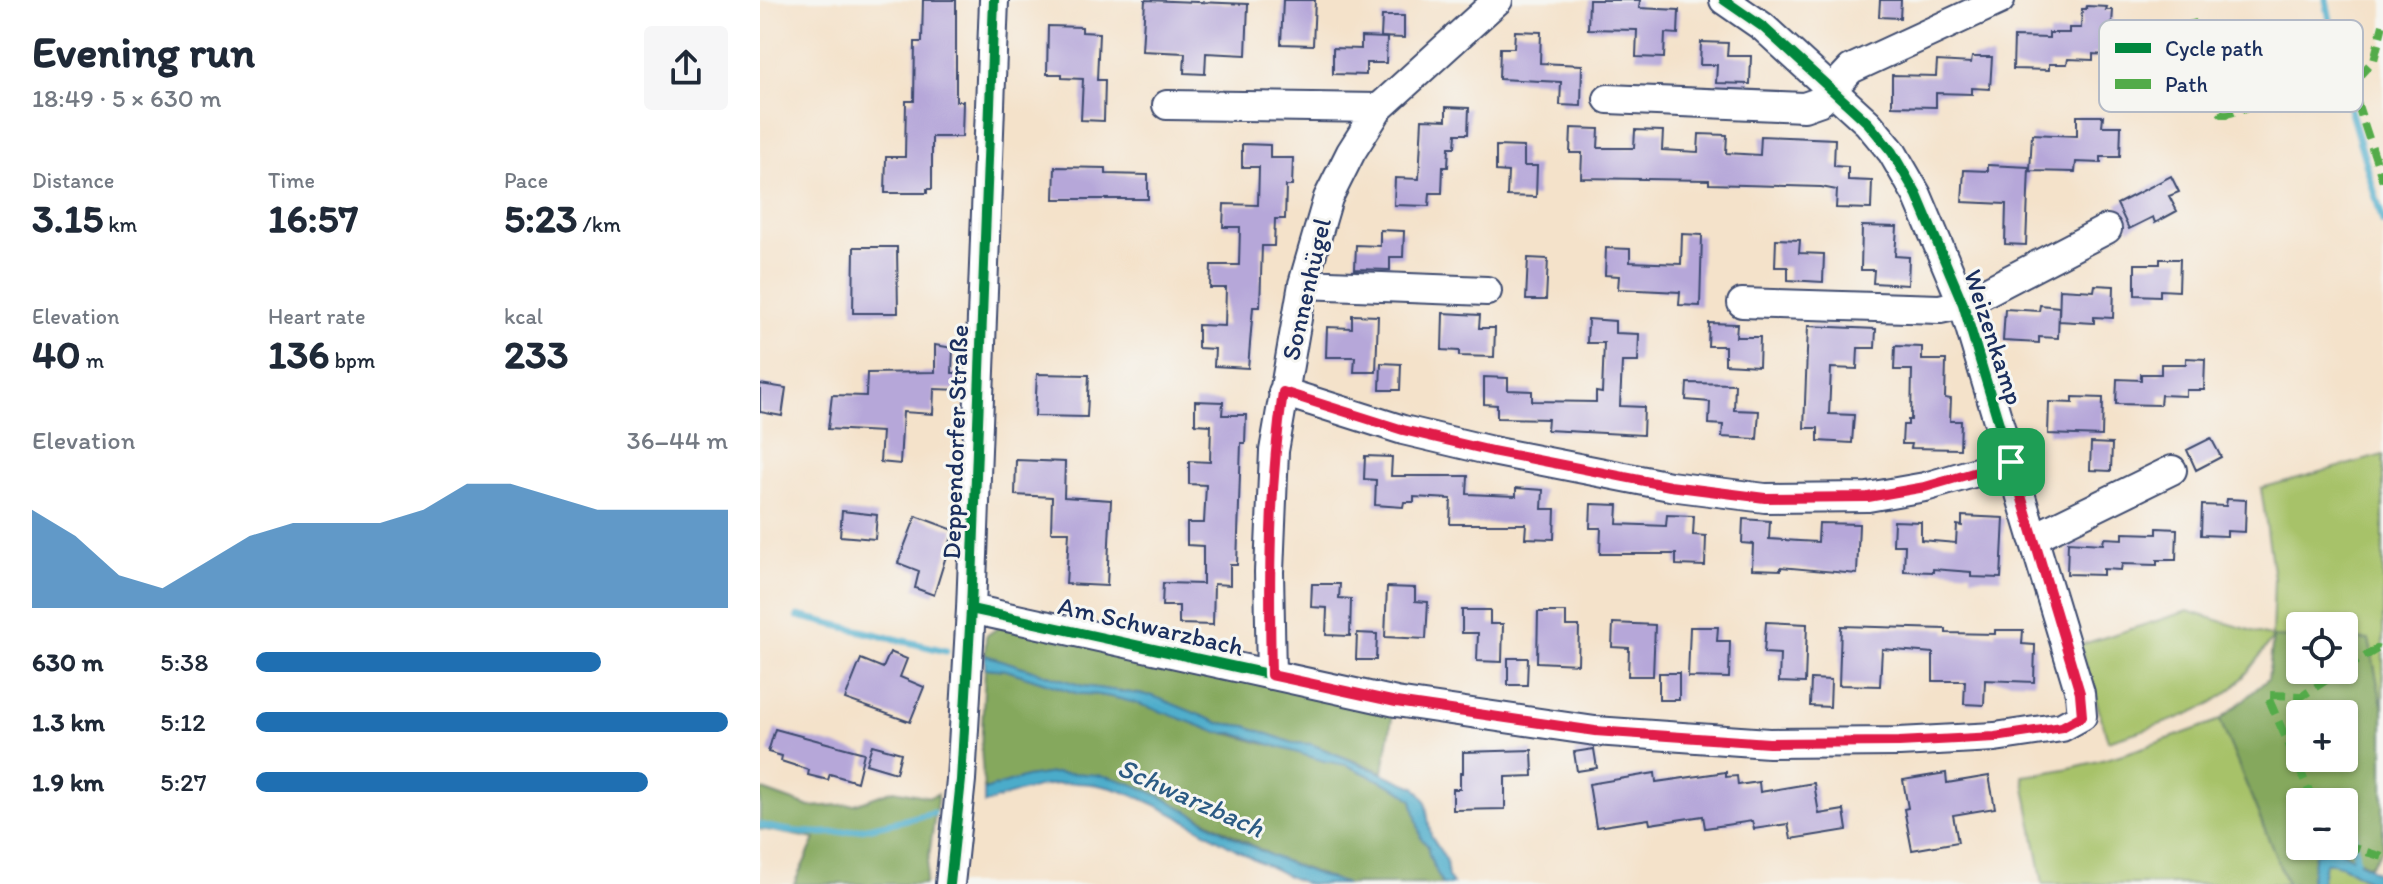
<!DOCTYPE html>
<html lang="en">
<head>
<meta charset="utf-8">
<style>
	body { margin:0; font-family:Itim,sans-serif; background:#f6f6f7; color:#1f2937; height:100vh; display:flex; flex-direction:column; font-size:30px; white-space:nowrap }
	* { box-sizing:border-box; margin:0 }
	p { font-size:26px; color:#747a83 }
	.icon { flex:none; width:44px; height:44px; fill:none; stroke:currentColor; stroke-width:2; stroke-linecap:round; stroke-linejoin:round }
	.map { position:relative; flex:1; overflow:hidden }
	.side { display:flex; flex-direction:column; background:#fff; width:760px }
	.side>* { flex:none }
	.buttons { position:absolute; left:1526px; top:612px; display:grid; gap:16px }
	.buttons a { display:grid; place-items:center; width:72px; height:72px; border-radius:8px; background:#fff; box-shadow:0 2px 6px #0004; font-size:40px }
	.pin { position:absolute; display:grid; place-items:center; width:68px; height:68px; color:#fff; margin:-34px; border-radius:16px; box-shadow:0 4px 12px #0006 }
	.round { display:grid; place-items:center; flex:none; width:84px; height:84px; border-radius:8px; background:#f6f6f7 }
	.overview { display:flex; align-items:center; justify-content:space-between; height:136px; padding:0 32px }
	h1 { font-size:44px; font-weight:700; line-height:60px }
	.stats { display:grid; grid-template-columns:repeat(3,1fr); gap:12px; height:136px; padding:8px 32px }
	.stats div { display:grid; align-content:center }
	.stats b { font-size:40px; font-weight:700 }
	.stats small { font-size:22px; font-weight:400 }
	.stats p { font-size:22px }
	.chart { height:224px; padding:16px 32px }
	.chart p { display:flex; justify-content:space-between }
	.chart svg { width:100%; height:144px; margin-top:8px; fill:#1f6fb2; opacity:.7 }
	ul { padding:0 32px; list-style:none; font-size:26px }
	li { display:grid; grid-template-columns:128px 96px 1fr; align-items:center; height:60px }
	li i { height:20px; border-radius:10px; background:#1f6fb2 }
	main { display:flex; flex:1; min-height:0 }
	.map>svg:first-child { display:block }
</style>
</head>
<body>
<main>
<section class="side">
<div class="overview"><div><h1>Evening run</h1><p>18:49 · 5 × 630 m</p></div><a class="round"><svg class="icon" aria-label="share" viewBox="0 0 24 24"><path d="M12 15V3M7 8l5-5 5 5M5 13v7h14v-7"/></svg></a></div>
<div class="stats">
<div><p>Distance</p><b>3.15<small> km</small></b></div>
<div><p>Time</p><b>16:57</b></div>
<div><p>Pace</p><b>5:23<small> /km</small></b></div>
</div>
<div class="stats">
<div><p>Elevation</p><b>40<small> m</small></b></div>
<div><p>Heart rate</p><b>136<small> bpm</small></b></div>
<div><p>kcal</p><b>233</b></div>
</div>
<div class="chart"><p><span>Elevation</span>36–44 m</p>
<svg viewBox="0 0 160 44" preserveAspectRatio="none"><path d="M0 44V14L10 22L20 34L30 38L40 30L50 22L60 18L70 18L80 18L90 14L100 6L110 6L120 10L130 14L140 14L150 14L160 14V44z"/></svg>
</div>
<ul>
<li><b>630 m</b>5:38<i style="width:73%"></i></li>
<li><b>1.3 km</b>5:12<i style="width:100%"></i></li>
<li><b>1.9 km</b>5:27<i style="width:83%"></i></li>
</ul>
</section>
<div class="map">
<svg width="1623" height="884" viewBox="0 0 1623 884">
	<rect width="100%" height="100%" fill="#f6f6f2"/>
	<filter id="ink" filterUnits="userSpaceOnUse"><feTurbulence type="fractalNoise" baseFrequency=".0125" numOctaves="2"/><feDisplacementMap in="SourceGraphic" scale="16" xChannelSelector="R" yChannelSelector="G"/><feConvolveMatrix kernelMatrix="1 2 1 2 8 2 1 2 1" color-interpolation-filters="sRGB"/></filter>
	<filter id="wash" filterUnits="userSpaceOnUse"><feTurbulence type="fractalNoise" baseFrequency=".006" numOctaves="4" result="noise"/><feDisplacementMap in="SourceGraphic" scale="32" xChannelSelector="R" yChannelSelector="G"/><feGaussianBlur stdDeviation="1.8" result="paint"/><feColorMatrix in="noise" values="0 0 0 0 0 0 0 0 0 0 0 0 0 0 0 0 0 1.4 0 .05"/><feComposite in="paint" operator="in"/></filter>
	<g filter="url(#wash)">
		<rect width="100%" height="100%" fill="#f4e2ca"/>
		<!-- green -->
		<path fill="#a7c269" stroke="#617864" stroke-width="2" d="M1623,455V710L1609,640L1584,639V626H1540V638H1513C1500,655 1489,672 1474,687C1443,715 1388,728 1348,741L1320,645L1428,611L1512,637L1514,578L1501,488Z
			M1460,720L1527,884H1283L1263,776C1335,767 1392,745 1460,720Z
			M1572,862L1584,866L1612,884H1561L1565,863Z"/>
		<!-- forest -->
		<path fill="#85a85d" stroke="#506c5e" stroke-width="2" fill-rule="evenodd" d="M240,626L633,713L623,772L551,744L533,743L486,726L459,723L393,696L323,686L225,655L226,636Z
			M1513,637L1540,638V670H1584V639L1609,640L1623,710V849L1610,866L1583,853L1555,855L1550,884H1527L1460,720L1508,679ZM1540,714H1584V758H1540ZM1540,802H1584V846H1540Z
			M225,668L246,670L319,694C361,692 419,719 459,733C479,733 496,745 515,745L587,765L640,790L652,800L661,838L668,846L669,855L682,884H586L516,858L438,816L350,777L293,773L266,777L224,790L221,749Z
			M0,789L50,807L95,804L134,790L170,797L178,794L165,884H34L55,839L0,829Z"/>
		<!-- water -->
		<path fill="#4bacca" stroke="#336e94" stroke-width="2" d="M225,655L323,686L393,696L459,723L486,726L533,743L551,744L655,787L665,800L671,836L686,860L688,877L693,884H682L669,855L668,846L661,838L652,800L640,790L587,765L564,761L473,733H459C419,719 361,692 319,694L246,670L225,668Z
			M293,773C312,773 330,773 349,777C390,787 429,812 466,833C504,854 544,871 586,884C574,884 560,884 549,884C536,882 521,872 510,867C456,842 395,795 338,785C298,778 261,790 224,804V790L266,777Z
			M1577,847C1590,860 1609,865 1623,877V884C1601,884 1587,860 1565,863L1561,884H1550L1555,854Z"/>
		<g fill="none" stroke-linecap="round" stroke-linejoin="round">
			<!-- stream -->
			<path stroke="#4bacca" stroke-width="7" d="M1566,0L1580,71
				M1584,88L1623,222
				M38,616L186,651
				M1589,795L1596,860
				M0,825C66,843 109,828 173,813"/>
		</g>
		<g id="blocks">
			<!-- building -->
			<path fill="#b6a7d9" d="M163,0H196V101H203L202,137H172V189H167V193H125L126,157H145L146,101H154L155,42H162Z
				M385,0L488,4L486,55L446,53L445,74L424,73L425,53L382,51Z
				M523,0H555L553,45L521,44Z
				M829,0H880L879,8L919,10L918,34L905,33L904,58L876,57L877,30L828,29Z
				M1120,0H1141L1140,18L1119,17Z
				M1327,6L1347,7L1346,10H1353L1352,24H1361L1360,56L1333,54V60L1308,59L1307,64H1289V70L1253,69L1254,37L1289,38V33H1309V28H1321L1322,9H1326Z
				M622,16H644V38L621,37Z
				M288,26L322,27V32L339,33L337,80H345L344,121L321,120L323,79L302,78V74H287Z
				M755,31L781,32L780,63L822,65L821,106L800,105L801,82L739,79L740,48H754Z
				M601,37L627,38L626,63H606V75L573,74V48L601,49Z
				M941,42L968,43L967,56H991L990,84L956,83L957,65H940Z
				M1212,57H1232L1230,89L1212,88V94L1176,93V107L1132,106V75L1176,76L1177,61L1211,63Z
				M686,107L709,108L708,134H696L695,147H689L688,167H683L682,193H670L669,206L634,205L635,178L659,179L662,119L686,120Z
				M1317,116H1343L1342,126H1361L1360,157H1341V163L1316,162L1315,172L1270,171L1272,134L1317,136Z
				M811,128L839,129L838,148H874L875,130L903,131L902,150L938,152L939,134L967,135L966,153L1000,155L1001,136L1075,139L1074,166L1088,167V180L1112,181L1111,209L1076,208L1077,190L1061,187L949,184V180L821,178L822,153H810Z
				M482,144L510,145V158H533L532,186H526L525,219H515L514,246H502L500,307H493L488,368L454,366L455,349L438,348V325L465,326L466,288H450L451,265H479L480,227H463L464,204L498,205L499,167H482Z
				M736,146L764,147V166H777L776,197L747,196L748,172L736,171Z
				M1228,165L1269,167L1266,245L1245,244L1246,204L1202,202L1204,170L1228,171Z
				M295,167L346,168V174L388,175V199H294Z
				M1411,176L1419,192L1409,196L1417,211L1395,223L1393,217L1369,229L1357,204Z
				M1102,226L1137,227L1135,256L1149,257L1148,285L1113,283L1114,270H1101Z
				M620,230L644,231L643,257H630V270L595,269L596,245L620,246Z
				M922,234L942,235L940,306L919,305L920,292L858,289L859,276L845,275L846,248L870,249V262L921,264Z
				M1016,239L1040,240L1039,253L1064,254L1063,282L1028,280V267H1015Z
				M94,247H137L138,313H93Z
				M768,258L788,259L786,300H766Z
				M1400,259H1420L1419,291L1400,290V296L1375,295V264H1400Z
				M1335,285L1354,286L1353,318L1334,317V323L1299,321L1300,289L1334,291Z
				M1280,305L1299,307L1298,338L1279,337V343L1243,341L1245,309L1279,311Z
				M683,313L720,315L719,328H735L734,357L699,356V351L682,350Z
				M592,315L618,316L616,372H594L595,357H566L567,327L592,328Z
				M828,319L855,321V333L879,334L878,362H862L860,406L884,407L883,435L787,430L788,419L737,418V405L724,404V377L748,378V390L772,391V401L836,402V392L842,393L844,343H827Z
				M949,323L977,324L976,337H1000L999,366L965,364V346H948Z
				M1048,326L1116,329L1115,348H1098L1097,369L1071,368L1069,414L1094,415L1092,443L1058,441V428H1044Z
				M175,345L193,348L192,373H203L202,390L174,389L173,414L143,412L140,464L120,462L122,432L68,429L72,395L106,396L107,373L175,372Z
				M1135,346L1162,347V360H1186L1185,398L1191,399L1190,421H1201L1200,449L1151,448L1152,444H1142L1143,425H1148V420H1151L1152,370H1134Z
				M1426,358L1445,359L1444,390H1426V396L1401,395L1400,405L1356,404L1357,379L1381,380V374H1401V364H1426Z
				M621,363L641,364L640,390H620Z
				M277,374L329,375L327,417L275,416Z
				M927,383L975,384L974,410L999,411L997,439L962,437L963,425L949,424L950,402L926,400Z
				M0,384L26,388L22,416L0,412Z
				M1313,397L1343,398L1342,436L1288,434L1289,402L1313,403Z
				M435,401L463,402L462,415H486L485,443H481L477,565H470V585L454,584L453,625L419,624V606H402L403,583L443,584V546L427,545V523H444L446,485L429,484V461L450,462L451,425L435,424Z
				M1451,438L1461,457L1436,470L1427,450Z
				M1331,443L1352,444L1351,471L1330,470Z
				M605,456L632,457L631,476H708L707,494L756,496V488L783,490L782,509H795L794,539L765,538L766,524H690L691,499L654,497V502H644L643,507L615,505L616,480L604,479Z
				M256,460L305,462L304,497L351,500L347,586L306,584L309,532H291L292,497L255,495Z
				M1467,499L1486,500L1485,532L1467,531V536L1441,535L1442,505L1466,506Z
				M831,504L858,505L857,524L906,526L907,515L934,516L933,535L946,536L945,566L916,565V554H840L841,528H830Z
				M82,511L117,515L115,539L80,536Z
				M156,516L194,530L174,595L155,588L159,571L138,563Z
				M1202,516L1244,518L1241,578L1211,577V572L1173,569V572L1144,571L1145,545H1133L1134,521L1161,522V540L1196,543L1197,525L1202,526Z
				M983,519L1010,521L1009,539L1039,541L1058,542L1059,523L1099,524L1097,574L1021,567V570L992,569L993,544L982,543Z
				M1397,528L1417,529L1416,560H1397V565L1362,564L1361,570L1343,569V575L1307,574L1308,542L1343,544L1344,538L1363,539V533L1397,534Z
				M552,584H580L579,598L591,599L590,636L566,635L567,608L551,607Z
				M627,587L655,588V601L668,602L666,639L625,637Z
				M702,610H730V624H743L742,662L717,661L718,633H702Z
				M778,612H806V626H819L818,664L777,662Z
				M1006,622L1047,624L1045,683L1019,682L1020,654L1004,653Z
				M853,623L895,625L893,676H868L869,648L852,647Z
				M1081,626L1186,629V633L1235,634V630H1263L1262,644L1275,645L1274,682L1225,680L1224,705L1204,704L1205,681H1173V653L1122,649L1120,686L1079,685Z
				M930,627H958L957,641H970L969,678L928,677Z
				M597,633L617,634L616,660H596Z
				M130,652L147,659L140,677L164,687L150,722L85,699L101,659L123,668Z
				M748,658H768L767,685H748Z
				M899,673H919V700H899Z
				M1051,679L1071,680L1070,707L1050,706Z
				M15,729L104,753L97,782L70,774L68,780L48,775L49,770L21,761L22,756L8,752Z
				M112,745L141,753L136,773L106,764Z
				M834,749L837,768L817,771L814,752Z
				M772,750L773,776L745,777V809L693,810V789H700V773H703V752Z
				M966,772V777L977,776L978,785L999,782L1000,792L1054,783L1059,814L1084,810L1087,830L1031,839L1028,824L994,829L992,821L945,828L943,816L890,824L889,819L836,827L829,784L895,773L896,782Z
				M1186,773L1187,783L1229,776L1235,808L1193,815L1198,842L1152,850L1144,809L1148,808L1143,780Z"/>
		</g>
	</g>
	<g filter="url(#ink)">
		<use href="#blocks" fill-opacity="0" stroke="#3c4a6e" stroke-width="2"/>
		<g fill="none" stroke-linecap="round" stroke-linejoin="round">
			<!-- minor casing -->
			<g stroke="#3c4a6e" stroke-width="32">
				<path id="minor" d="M848,99L1044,107L1061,101L1091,69L1240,0
					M407,105L619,108
					M543,284L727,291
					M982,303L1180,309L1203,304L1347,229
					M523,392L643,430L732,451L910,486L1005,498L1108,497L1165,487L1251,462
					M1273,538L1412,470
					M211,609L636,702L835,731L1009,743L1139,742L1235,737L1302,727L1322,716L1320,693L1203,304L1157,195L1132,152L1108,123L1003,27L964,0
					M511,675L509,572L514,451L543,284L568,198L591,152L619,108L738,0
					M190,884L201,780L211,609L234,0"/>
			</g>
			<!-- minor -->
			<use href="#minor" stroke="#fff" stroke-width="28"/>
			<!-- quiet -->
			<path stroke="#52ab49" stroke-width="8" stroke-dasharray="16 8" stroke-linecap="butt" d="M1432,20L1458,110L1462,114H1467L1601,74L1614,60L1623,25
				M1589,78L1623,181
				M1584,669L1617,649L1623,651
				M1554,802L1507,695L1542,696L1582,670
				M1584,845L1623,857"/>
			<!-- cycleway casing -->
			<g stroke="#f6f6f2" stroke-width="15">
				<path id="cycleway" d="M211,609L636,702L835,731L1009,743L1139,742L1235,737L1302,727L1322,716L1320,693L1203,304L1157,195L1132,152L1108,123L1003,27L964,0
					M190,884L201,780L211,609L234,0"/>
			</g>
			<!-- cycleway -->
			<use href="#cycleway" stroke="#00873e" stroke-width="10"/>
		</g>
	</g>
	<g fill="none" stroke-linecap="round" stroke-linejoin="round" filter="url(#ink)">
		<!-- route casing -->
		<g stroke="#fff" stroke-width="16">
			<path id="route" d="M523,392L643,430L732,451L910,486L1005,498L1108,497L1165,487L1251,462L1320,693L1322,716L1302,727L1235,737L1139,742L1009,743L835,731L636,702L511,675C509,580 509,487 523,392Z"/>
		</g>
		<!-- route -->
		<use href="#route" stroke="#e11d48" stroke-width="10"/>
	</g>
	<g text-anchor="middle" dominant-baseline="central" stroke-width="6" stroke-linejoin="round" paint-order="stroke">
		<!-- street labels -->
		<g font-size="26" fill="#1b2f5e" stroke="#f6f6f2">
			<text transform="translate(546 289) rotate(-77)">Sonnenhügel</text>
			<text transform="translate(1234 337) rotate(72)">Weizenkamp</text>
			<text transform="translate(195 442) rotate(-88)">Deppendorfer Straße</text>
			<text transform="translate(391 626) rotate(13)">Am Schwarzbach</text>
		</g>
		<!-- water labels -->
		<g font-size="28" font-style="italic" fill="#2c5b84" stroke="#f6f6f2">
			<text transform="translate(431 797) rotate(24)">Schwarzbach</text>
		</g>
	</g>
	<!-- legend -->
	<rect x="1339" y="20" width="264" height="92" rx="12" fill="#f6f6f2" stroke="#b4bac6" stroke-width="2"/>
	<rect x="1355" y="43" width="36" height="10" fill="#00873e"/>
	<rect x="1355" y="79" width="36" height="10" fill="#52ab49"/>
	<g font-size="22" fill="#1b2f5e">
		<text x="1405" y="56">Cycle path</text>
		<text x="1405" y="92">Path</text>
	</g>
</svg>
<div class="buttons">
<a><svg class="icon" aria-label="locate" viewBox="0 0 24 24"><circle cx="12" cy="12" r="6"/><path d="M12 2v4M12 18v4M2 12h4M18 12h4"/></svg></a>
<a>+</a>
<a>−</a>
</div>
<div class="pin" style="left:1251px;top:462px;background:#1e9e55"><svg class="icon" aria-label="arrive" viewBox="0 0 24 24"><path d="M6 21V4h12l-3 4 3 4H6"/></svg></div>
</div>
</main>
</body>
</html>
